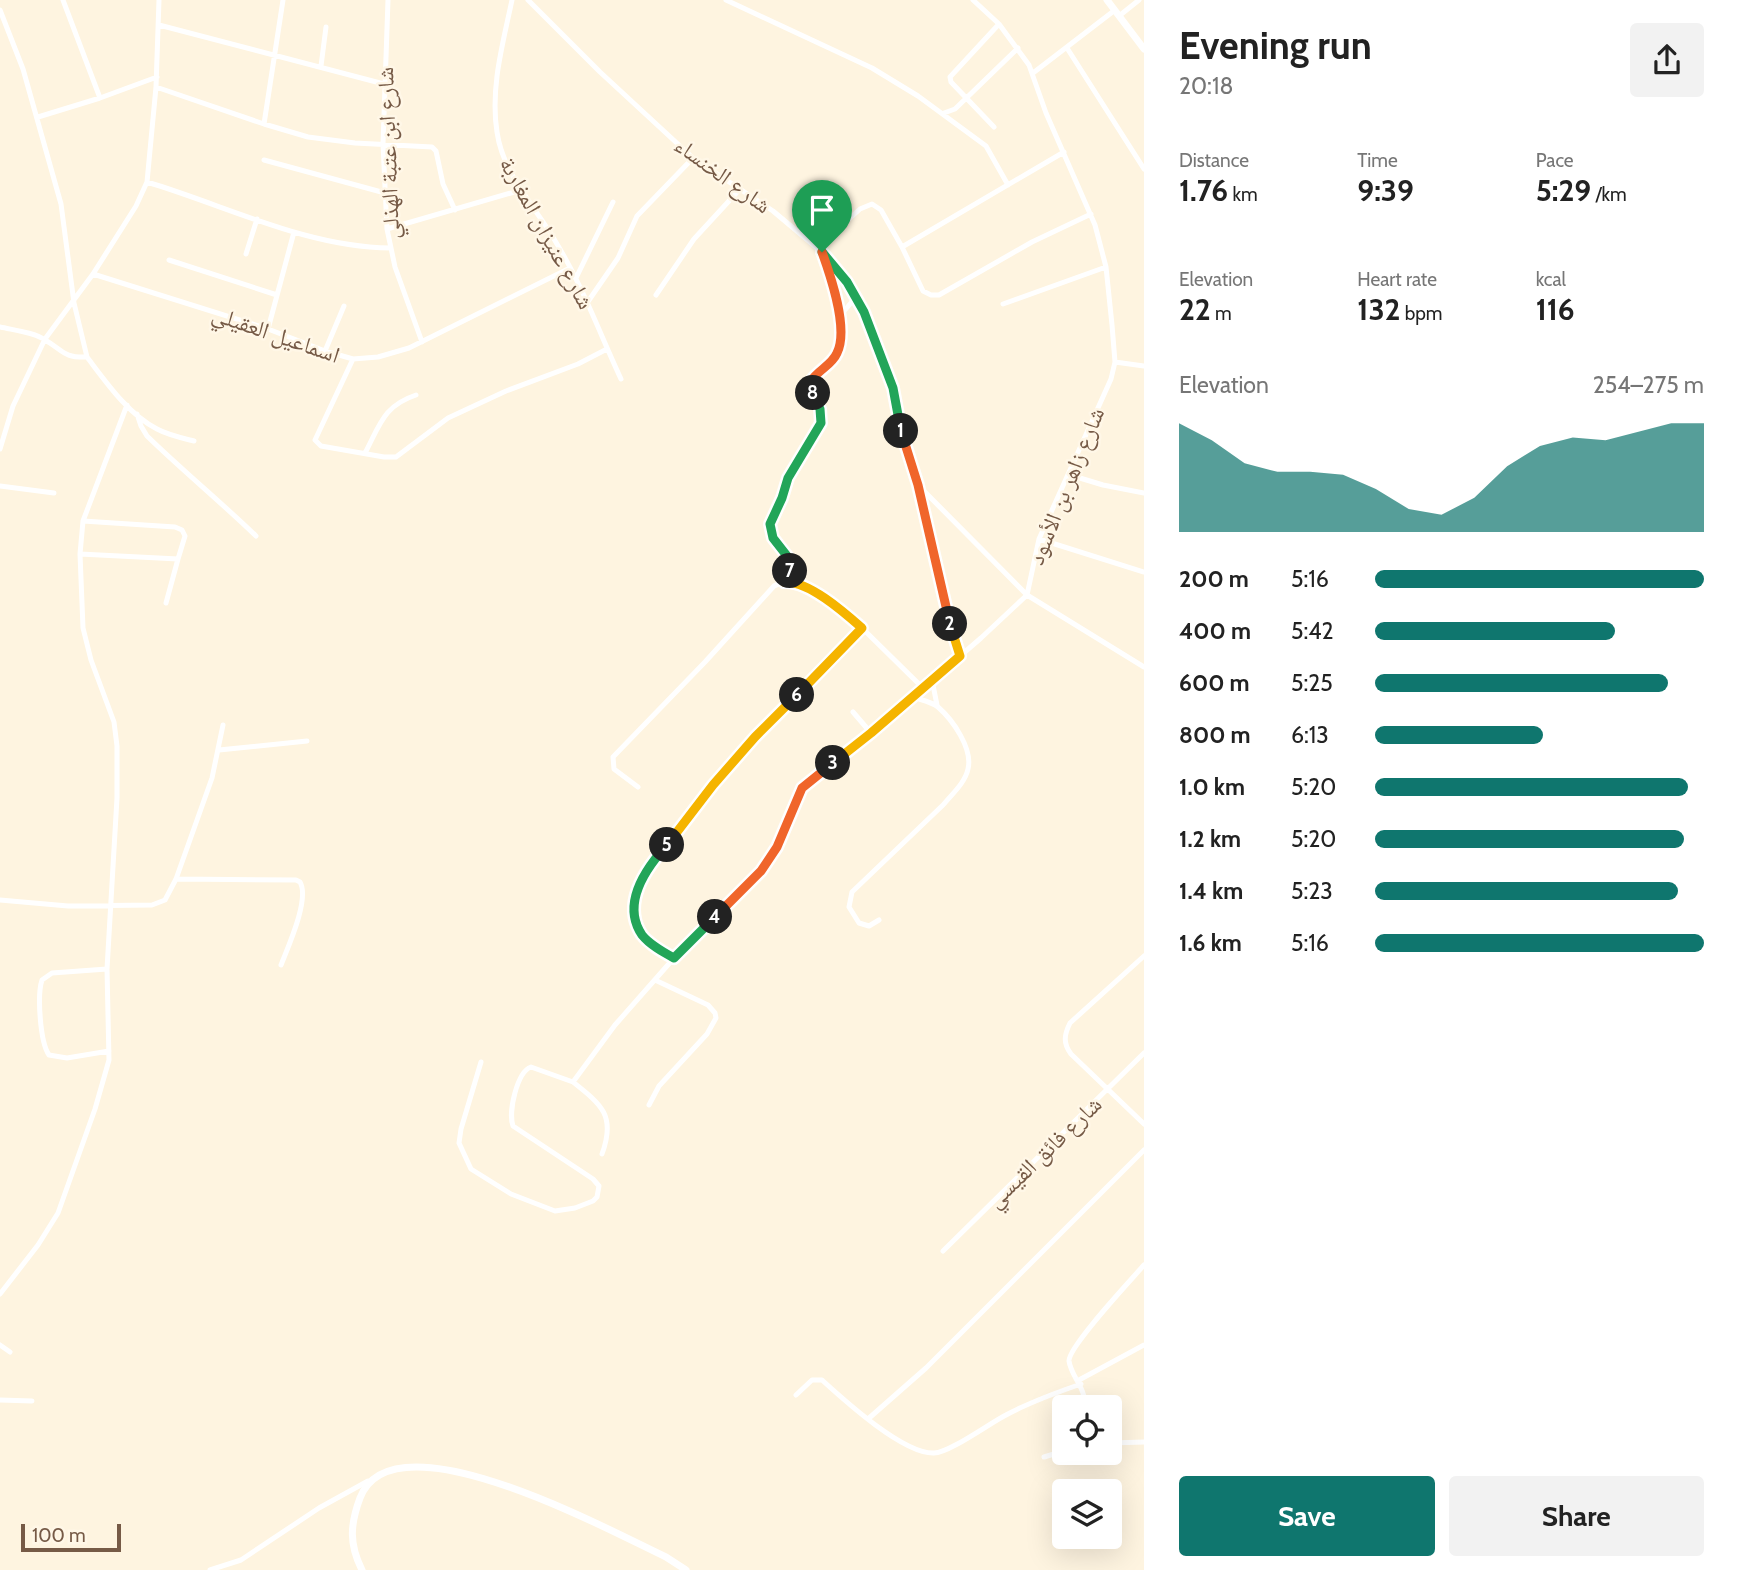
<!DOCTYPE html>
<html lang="en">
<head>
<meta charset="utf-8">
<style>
	body { margin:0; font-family:Cabin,"Noto Naskh Arabic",sans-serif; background:#f2f2f2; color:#222; height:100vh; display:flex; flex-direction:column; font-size:26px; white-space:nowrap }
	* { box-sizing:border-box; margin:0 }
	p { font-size:23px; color:#767676 }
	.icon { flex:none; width:38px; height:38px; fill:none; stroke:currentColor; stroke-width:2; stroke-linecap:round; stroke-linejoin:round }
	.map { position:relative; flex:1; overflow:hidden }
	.details { display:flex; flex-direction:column; background:#fff; width:595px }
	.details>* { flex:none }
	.buttons { position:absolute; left:1052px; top:1395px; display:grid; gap:14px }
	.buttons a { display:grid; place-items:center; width:70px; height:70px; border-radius:7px; background:#fff; box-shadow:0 7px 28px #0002; font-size:35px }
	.scale { position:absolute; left:21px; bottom:18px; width:100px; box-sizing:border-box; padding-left:7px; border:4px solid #765a46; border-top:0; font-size:19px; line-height:24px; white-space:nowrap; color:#765a46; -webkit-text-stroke:5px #fff7e7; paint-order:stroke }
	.pin { position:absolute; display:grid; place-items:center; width:60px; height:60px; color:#fff; margin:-72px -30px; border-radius:50% 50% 50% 0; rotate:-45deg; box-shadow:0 0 7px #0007 }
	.pin .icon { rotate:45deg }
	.km { position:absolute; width:35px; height:35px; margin:-18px; border-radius:50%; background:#222; color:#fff; font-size:19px; line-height:35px; text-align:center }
	.round { display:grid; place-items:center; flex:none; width:74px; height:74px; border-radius:7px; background:#f2f2f2 }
	.overview { display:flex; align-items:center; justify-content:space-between; height:119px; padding:0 35px }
	h1 { font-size:38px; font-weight:700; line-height:52px }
	.figures { display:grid; grid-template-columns:repeat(3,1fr); gap:10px; height:119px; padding:7px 35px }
	.figures div { display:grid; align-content:center }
	.figures b { font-size:30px; font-weight:700 }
	.figures small { font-size:19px; font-weight:400 }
	.figures p { font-size:19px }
	.chart { height:196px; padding:14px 35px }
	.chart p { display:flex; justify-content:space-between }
	.chart svg { width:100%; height:126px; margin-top:7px; fill:#0f766e; opacity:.7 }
	.button { display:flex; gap:14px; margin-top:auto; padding:14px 35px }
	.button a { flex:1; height:80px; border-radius:7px; background:#0f766e; color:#fff; font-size:28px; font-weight:700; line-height:80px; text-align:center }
	.button a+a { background:#f2f2f2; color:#222 }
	ul { padding:0 35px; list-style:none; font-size:23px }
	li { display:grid; grid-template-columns:112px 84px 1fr; align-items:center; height:52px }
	li i { height:18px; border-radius:9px; background:#0f766e }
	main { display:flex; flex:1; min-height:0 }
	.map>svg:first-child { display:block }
</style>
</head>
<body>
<main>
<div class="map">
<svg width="1144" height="1570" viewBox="0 0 1144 1570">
	<rect width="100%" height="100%" fill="#fef4e0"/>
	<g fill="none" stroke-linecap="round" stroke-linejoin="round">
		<!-- street -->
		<path stroke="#fff" stroke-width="5" d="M63,0L100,98
			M388,0L383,144L387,229L395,267L422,342
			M512,0C503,43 490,88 497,132C503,175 536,207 557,244C583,287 600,334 621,379
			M528,0L600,72L693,158L773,211L817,248L847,282L864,312L893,388L903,435L918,485L944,602L960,655
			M726,0L872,68L918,96L986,146L1008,185
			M0,10L23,69L61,204L74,303L87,357C63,358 63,350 45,340C34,332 13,330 0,327
			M1119,16L1139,0
			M159,25L384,84
			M1067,48L1144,169
			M321,66L326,27
			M1033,73L1115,10
			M156,87L264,124L308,137L355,143L432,147L436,151L443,184L455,210
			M944,113L955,109L1018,48
			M38,117L100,98L157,77
			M264,124L283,0
			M994,127L951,82L950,77L999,24
			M264,160L385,193
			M147,182C227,206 306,247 390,248
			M387,229L521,190
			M902,247L923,291L931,295H939L1032,242L1091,214
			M817,248L860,209L872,204L881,210L902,247L1064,152
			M246,254L257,219
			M823,256L839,317
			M169,260L277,295
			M93,274L268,329L325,351L353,359L378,357L409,348L570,268
			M576,278L613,202
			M656,295L694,239L740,189
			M587,303L618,258L637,216L693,158
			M1003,304L1106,267
			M268,329L294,232
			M325,351L344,306
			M87,357C106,382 128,414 157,429C168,435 182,438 194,441
			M353,359L315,440L321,446L384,457H396L448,418L506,391L578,364L607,349
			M1115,362L1144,366
			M137,414L141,426L147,436C183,471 221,502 256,536
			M0,449L13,406L45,339L93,274L136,206L147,182L156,87L159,0
			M365,453C380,425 383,406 416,395
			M1070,475L1103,485L1144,493
			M918,485L1027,595L1144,667
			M0,486L54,493
			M1039,539L1144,572
			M80,554L178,559L185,536L182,530L175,527L83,521
			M784,581L792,564L773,539L770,525L782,498L788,478L815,437L821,423L820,409L810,387L811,381L837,354L840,342L839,317L856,297
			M166,603L178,559
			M932,680L937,705
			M923,688L862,628C813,679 761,728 715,783C700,800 687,820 673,838C659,855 639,874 635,896C630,928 649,944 674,958L761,871L777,847L799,793L806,784L871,733L981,638L1027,595L1039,539L1111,379L1115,362L1112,325L1106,267L1095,225L1046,113L1029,65L999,24L973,0
			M853,712L871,733
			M219,750L307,741
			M638,787L614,769L613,757L705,662L774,586C799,571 844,612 862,628
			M176,879L296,880L300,882C310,899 288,947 281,965
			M0,900L68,906L152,905L165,900L176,879L212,778L223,725
			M879,920L869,926L859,923L849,907L852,892L943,805C952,794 965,783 968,769C973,749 953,720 938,707C932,702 921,700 913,697
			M1144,956L1070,1023C1064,1035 1063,1043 1071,1054L1144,1124
			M107,969L52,973L42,980C37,995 40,1042 49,1055L67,1058L109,1051
			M481,1062L461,1129L459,1143L471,1169L511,1194L555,1211L575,1208L593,1201L597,1197L599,1186L593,1179L513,1126C508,1112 517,1072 531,1067L573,1082L615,1025L674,958
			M573,1082C602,1105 616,1116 602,1154
			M649,1105L659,1086L707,1034L716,1018L715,1013L708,1005L655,980
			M943,1251L1144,1053
			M0,1294L38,1245L58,1213L95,1109L109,1060L107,969L117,798V746L114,722L91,660L83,628L80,554L83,521L127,405
			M0,1345L10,1352
			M1079,1380L1144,1345
			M796,1395L812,1380H822C844,1400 903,1454 934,1453C949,1453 990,1423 1006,1415C1030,1402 1055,1393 1081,1384
			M0,1400L32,1401
			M1086,1407C1085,1387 1071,1376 1069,1361C1068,1347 1131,1280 1144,1265
			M868,1419L926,1368L1144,1150
			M1110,1443L1144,1442
			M1044,1457L1064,1451
			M210,1570L241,1560L319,1508L368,1481"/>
		<!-- secondary -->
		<path stroke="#fff" stroke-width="7" d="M1107,0L1144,49
			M362,1570C349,1544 350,1525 360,1498C393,1411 612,1532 666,1557L686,1570"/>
	</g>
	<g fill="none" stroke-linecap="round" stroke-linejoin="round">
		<!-- split-1 casing -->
		<g stroke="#fff" stroke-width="14">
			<path id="split-1" d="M822,252L847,282L864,312L893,388L901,431"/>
		</g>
		<!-- split-2 casing -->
		<g stroke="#fff" stroke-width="14">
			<path id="split-2" d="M901,431L918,485L950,624"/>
		</g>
		<!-- split-3 casing -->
		<g stroke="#fff" stroke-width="14">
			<path id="split-3" d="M833,763L871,733L960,656L950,624"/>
		</g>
		<!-- split-4 casing -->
		<g stroke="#fff" stroke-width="14">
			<path id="split-4" d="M715,917L761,871L777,847L802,788L833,763"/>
		</g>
		<!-- split-5 casing -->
		<g stroke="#fff" stroke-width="14">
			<path id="split-5" d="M667,845C646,868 621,904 642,935C650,945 663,952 674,958L715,917"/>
		</g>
		<!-- split-6 casing -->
		<g stroke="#fff" stroke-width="14">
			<path id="split-6" d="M667,845L713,785L755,737L797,695"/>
		</g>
		<!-- split-7 casing -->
		<g stroke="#fff" stroke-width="14">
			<path id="split-7" d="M790,571L784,582C808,580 845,613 862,628L797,695"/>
		</g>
		<!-- split-8 casing -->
		<g stroke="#fff" stroke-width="14">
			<path id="split-8" d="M790,571L791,561L773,538L770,524L782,498L788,478L821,423L820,409L813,393"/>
		</g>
		<!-- split-9 casing -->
		<g stroke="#fff" stroke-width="14">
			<path id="split-9" d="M813,393L811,381C818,370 832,365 837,353C849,329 831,277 822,252"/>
		</g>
		<!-- split-1 -->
		<use href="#split-1" stroke="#22a559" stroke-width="9"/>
		<!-- split-2 -->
		<use href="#split-2" stroke="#f0652b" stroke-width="9"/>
		<!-- split-3 -->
		<use href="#split-3" stroke="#f5b400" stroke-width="9"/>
		<!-- split-4 -->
		<use href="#split-4" stroke="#f0652b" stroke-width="9"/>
		<!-- split-5 -->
		<use href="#split-5" stroke="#22a559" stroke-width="9"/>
		<!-- split-6 -->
		<use href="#split-6" stroke="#f5b400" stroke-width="9"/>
		<!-- split-7 -->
		<use href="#split-7" stroke="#f5b400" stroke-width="9"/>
		<!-- split-8 -->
		<use href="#split-8" stroke="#22a559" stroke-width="9"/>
		<!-- split-9 -->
		<use href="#split-9" stroke="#f0652b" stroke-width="9"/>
	</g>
	<g text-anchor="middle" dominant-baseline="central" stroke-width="5" stroke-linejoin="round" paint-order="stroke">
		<!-- street labels -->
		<g font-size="23" fill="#765a46" stroke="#fff7e7">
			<text transform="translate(388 153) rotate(-92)">شارع ابن عتبة الهذلي</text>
			<text transform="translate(723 175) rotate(36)">شارع الخنساء</text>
			<text transform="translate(547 233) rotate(61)">شارع عنيزان المغاربة</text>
			<text transform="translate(276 334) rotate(19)">اسماعيل العقيلي</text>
			<text transform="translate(1066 486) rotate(-68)">شارع زاهر بن الأسود</text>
			<text transform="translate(1044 1152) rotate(-44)">شارع فائق القيسي</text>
		</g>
	</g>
</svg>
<div class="buttons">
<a><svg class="icon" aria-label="locate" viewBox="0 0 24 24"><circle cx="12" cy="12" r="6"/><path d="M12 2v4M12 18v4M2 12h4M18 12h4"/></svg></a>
<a><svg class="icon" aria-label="layers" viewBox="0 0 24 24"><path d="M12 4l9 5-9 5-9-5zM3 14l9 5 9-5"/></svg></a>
</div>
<div class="scale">100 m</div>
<div class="pin" style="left:822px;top:252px;background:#1e9e55"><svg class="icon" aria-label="arrive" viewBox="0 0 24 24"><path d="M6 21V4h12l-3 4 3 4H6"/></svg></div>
<b class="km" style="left:901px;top:431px">1</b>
<b class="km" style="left:950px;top:624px">2</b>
<b class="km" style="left:833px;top:763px">3</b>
<b class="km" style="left:715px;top:917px">4</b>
<b class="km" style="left:667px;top:845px">5</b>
<b class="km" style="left:797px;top:695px">6</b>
<b class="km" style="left:790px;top:571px">7</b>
<b class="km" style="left:813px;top:393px">8</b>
</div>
<section class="details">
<div class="overview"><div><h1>Evening run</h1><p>20:18</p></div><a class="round"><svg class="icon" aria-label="share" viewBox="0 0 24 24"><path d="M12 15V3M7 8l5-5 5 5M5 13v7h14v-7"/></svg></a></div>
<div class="figures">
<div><p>Distance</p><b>1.76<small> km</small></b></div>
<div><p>Time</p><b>9:39</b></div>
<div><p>Pace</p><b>5:29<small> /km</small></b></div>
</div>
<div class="figures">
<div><p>Elevation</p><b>22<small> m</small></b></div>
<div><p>Heart rate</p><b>132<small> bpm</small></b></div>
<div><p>kcal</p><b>116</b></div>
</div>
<div class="chart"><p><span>Elevation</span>254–275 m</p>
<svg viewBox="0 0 160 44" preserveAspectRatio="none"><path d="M0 44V6L10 12L20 20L30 23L40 23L50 24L60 29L70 36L80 38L90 32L100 21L110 14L120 11L130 12L140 9L150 6L160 6V44z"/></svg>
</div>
<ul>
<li><b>200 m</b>5:16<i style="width:100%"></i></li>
<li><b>400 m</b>5:42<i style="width:73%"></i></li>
<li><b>600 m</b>5:25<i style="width:89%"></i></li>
<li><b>800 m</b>6:13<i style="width:51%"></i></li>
<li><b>1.0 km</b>5:20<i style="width:95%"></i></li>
<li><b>1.2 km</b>5:20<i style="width:94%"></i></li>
<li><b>1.4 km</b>5:23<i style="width:92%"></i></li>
<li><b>1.6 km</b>5:16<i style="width:100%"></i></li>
</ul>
<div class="button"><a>Save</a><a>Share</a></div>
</section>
</main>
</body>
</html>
